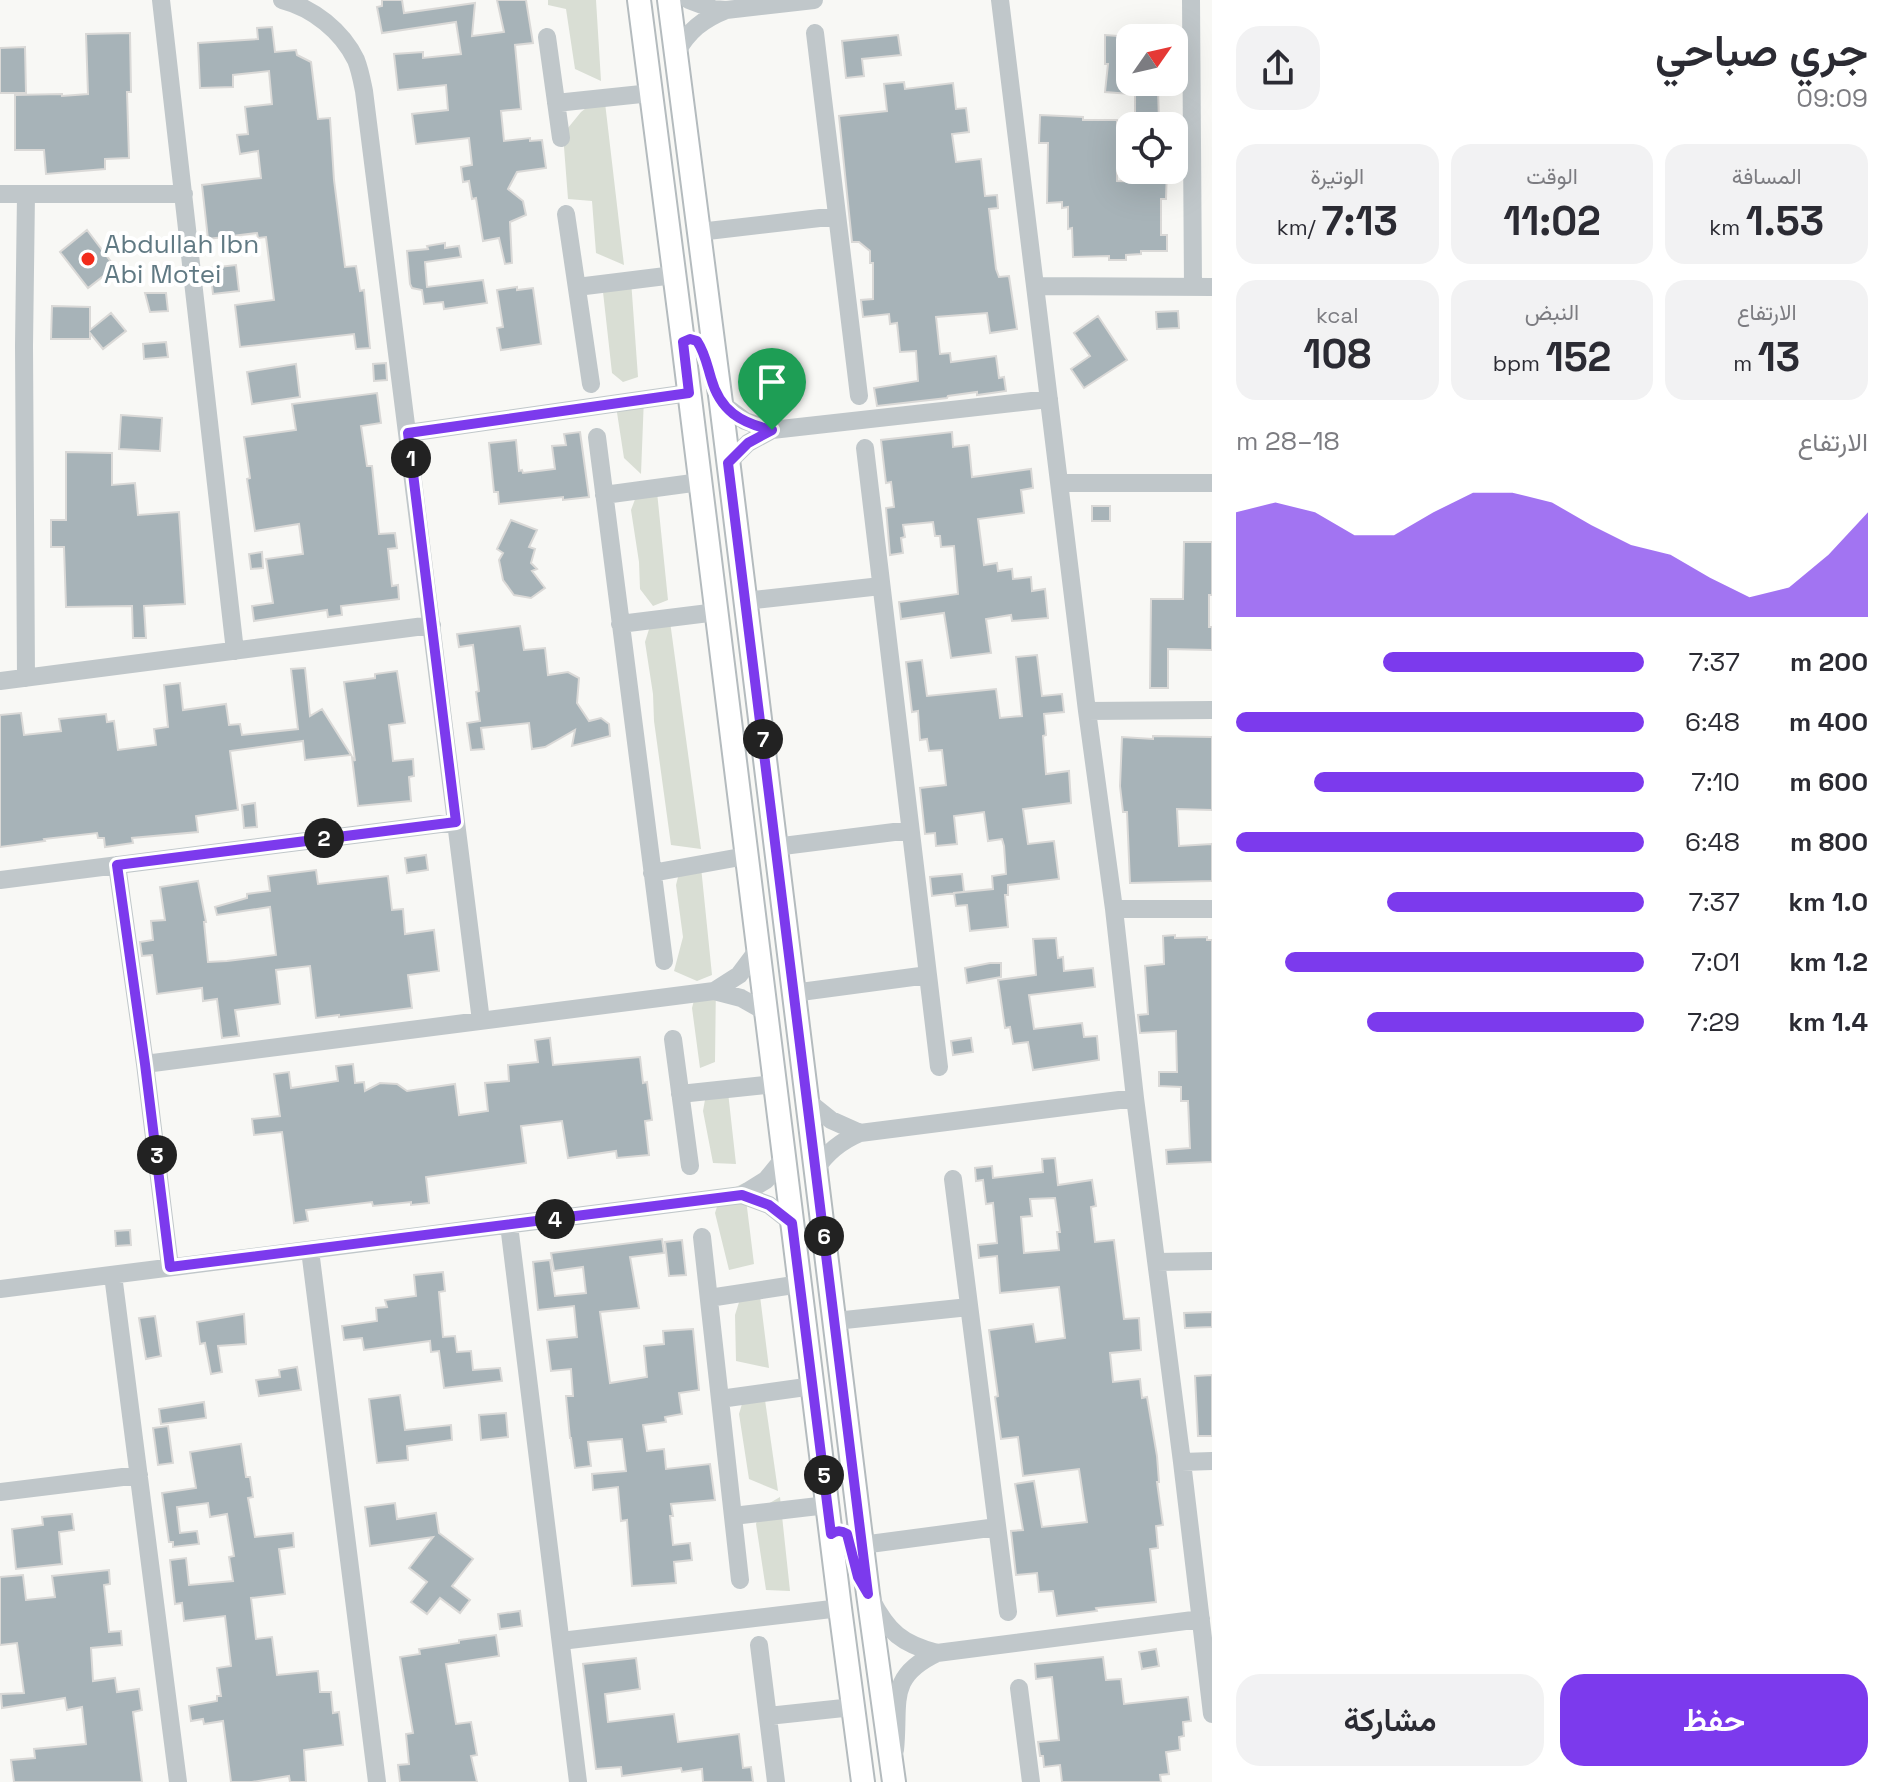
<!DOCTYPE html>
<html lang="ar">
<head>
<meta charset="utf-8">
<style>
	body { margin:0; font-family:"Space Grotesk",Vazirmatn,sans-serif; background:#f2f2f3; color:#2b2b33; direction:rtl; height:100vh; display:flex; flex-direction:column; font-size:30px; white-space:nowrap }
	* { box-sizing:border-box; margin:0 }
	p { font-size:26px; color:#7c7c81 }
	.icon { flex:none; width:44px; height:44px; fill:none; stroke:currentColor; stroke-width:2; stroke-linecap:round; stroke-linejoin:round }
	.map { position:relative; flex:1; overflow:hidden; direction:ltr }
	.side { display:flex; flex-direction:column; background:#fff; width:680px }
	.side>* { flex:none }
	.needle { width:52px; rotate:56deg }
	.buttons { position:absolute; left:1116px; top:24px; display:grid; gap:16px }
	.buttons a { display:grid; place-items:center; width:72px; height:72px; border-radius:16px; background:#fff; box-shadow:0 8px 32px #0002; font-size:40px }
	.pin { position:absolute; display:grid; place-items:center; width:68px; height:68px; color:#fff; margin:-82px -34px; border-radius:50% 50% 50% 0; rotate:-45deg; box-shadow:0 0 8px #0007 }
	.pin .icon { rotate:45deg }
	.km { position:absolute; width:40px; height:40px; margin:-20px; border-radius:50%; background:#222; color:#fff; font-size:22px; line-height:40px; text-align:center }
	.round { display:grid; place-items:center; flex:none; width:84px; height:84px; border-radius:24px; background:#f2f2f3 }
	.head { display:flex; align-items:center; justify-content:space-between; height:136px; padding:0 24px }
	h1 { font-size:44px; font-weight:600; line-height:60px }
	.metrics { display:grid; grid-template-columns:repeat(3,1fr); gap:12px; height:136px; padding:8px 24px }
	.metrics div { display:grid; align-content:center; border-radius:20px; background:#f2f2f3; text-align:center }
	.metrics b { font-size:40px; font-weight:600 }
	.metrics small { font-size:22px; font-weight:400 }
	.metrics p { font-size:22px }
	.chart { height:224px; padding:16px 24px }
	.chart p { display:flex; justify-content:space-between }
	.chart svg { width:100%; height:144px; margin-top:8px; fill:#7c3aed; opacity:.7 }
	.primary-button { display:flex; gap:16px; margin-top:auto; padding:16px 24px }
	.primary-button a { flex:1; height:92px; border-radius:24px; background:#7c3aed; color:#fff; font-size:32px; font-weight:600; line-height:92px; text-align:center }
	.primary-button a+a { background:#f2f2f3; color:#2b2b33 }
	ul { padding:0 24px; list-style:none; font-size:26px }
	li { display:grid; grid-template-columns:128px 96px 1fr; align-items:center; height:60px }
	li i { height:20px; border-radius:10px; background:#7c3aed }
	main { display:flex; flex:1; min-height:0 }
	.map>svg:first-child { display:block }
</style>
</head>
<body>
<main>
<section class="side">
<div class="head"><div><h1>جري صباحي</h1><p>09:09</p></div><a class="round"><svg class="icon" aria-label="share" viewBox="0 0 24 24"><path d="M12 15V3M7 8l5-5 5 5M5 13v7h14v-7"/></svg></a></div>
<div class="metrics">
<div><p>المسافة</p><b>1.53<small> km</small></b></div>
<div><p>الوقت</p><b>11:02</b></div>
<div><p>الوتيرة</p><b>7:13<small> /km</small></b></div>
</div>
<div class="metrics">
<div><p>الارتفاع</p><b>13<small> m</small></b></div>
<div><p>النبض</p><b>152<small> bpm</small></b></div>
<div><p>kcal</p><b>108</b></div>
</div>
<div class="chart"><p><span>الارتفاع</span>18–28 m</p>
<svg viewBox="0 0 160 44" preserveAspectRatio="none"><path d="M0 44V12L10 9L20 12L30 19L40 19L50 12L60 6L70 6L80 9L90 16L100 22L110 25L120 32L130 38L140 35L150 25L160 12V44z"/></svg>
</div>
<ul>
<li><b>200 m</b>7:37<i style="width:64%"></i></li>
<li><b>400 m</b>6:48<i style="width:100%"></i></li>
<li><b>600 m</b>7:10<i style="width:81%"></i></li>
<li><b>800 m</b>6:48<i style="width:100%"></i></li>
<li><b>1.0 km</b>7:37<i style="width:63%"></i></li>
<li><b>1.2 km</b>7:01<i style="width:88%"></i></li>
<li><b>1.4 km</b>7:29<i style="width:68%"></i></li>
</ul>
<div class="primary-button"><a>حفظ</a><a>مشاركة</a></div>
</section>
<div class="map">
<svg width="1212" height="1782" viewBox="0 0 1212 1782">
	<rect width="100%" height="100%" fill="#f8f8f5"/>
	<!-- green -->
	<path fill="#d9ded4" d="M548,0H596L601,81L575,69L566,9L548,5Z
		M604,94L624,265L596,253L592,201L568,199L563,134L581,112Z
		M631,280L638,377L623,382L612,373L603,292Z
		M644,397L641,474L624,458L616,406Z
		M656,482L668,600L653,606L640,589L639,562L631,510L637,494Z
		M669,614L701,849L671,845L654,721L653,694L645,642L650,626Z
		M700,857L712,975L697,981L674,971L683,937L676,885L680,869Z
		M716,981L715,1062L700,1068L692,1008L696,992Z
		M727,1083L736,1164L713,1163L703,1111L706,1094Z
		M744,1183L754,1264L729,1270L715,1213L721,1194Z
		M759,1288L769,1368L736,1361L735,1315L740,1299Z
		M763,1386L778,1491L749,1479L739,1414L744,1397Z
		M780,1497L790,1591L766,1590L756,1524L761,1508Z"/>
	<!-- building -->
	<path fill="#a7b3b8" stroke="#dad9d7" stroke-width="2" fill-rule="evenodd" d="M382,0H402L404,13L475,3L472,36L504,32L497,0H526L533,43L515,45L521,109L501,111L504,141L530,138V141L542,140L546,168L517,172L508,189L523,201L526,215L510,222L512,263L505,264L499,238L483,241L476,198L472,199L469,181L463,182L461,167L472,165L469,138L416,144L412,114L448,110L446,85L398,90L394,54L423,52V58L461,54L456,22L382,33L377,7L382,6Z
		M272,27L275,52L296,50L297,55L311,62L318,119L330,118L334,180L345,267L356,266L360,291L364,290L370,348L356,349L354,334L240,347L235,305L274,300L266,237L258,238L257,233L208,239L202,185L261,178L258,151L240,154L237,135L248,134L245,107L272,104L269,71L233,75V87L200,88L198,43L258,39L257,28Z
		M130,33L131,92H127L129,158L105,159V169L46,174L44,150H15V95L62,94V96L88,94L86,34Z
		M898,35L901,55L862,59L864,76L846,78L842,41Z
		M1105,35L1130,37V94L1105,92L1108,64H1105Z
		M25,47L26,93H0V48Z
		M904,82L905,89L953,83L956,109L966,108L969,132L952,134L956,162L981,159L985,196L997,195L998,208L989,209L996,269L999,277L1009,276L1017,329L990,333L987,313L936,317L940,354L950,353L951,362L996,356L999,378L1004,377L1006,391L977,395V392L948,396L947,398L877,406L874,388L918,381L916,351L900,352L897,323L890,324L889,314L863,317L861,300L873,299V263H870V251L859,242H852L839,116L887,111L884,84Z
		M1135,88H1158L1159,122H1135Z
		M1040,115L1083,117V120H1117V181L1153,182V170H1167L1166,199H1161V235H1167V251H1141V254L1126,255V260H1109V256L1073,257L1072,228L1068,229V207L1062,208V202L1047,203L1048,143H1039Z
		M87,230L115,267L88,288L60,252Z
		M445,243V248L459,246L461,257L425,262L427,287L483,280L487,303L444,309L443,302L424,304L422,290L412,288L410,284L407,251L428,249L427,246Z
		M236,265L239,291L213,294L210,268Z
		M517,287V290L533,288L541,344L501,350L497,328L503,327L497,290Z
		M145,293H166L168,311L150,312Z
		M52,306L90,307V330L111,313L126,331L103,349L90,333V339H51Z
		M1178,311L1179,328L1157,329L1156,312Z
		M1098,316L1127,360L1084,388L1071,369L1090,356L1074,333Z
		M166,342L168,357L144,359L143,344Z
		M386,363L387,380L374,381L373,364Z
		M296,364L300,397L252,404L247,372Z
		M377,393L381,423L361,426L367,466H372L379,534L395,533L397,548L388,549L392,586L398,585L399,599L341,606L342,615L328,617L327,610L254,621L252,606L273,603L266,559L303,554L299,524L255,531L247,479L250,478L244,437L296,430L292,404Z
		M121,415L162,418L160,451L119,449Z
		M580,432L589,497L563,500V497L499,504L498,492H494L489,443L516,440L519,471L522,470L523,473L555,469L552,446L566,445L564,434Z
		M952,432L953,447L969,445L972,477L1031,469L1033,488L1021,490L1024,513L978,519L984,565L997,563L998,571L1012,569L1013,579L1031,577L1032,591L1045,589L1048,618L1012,621L1011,615L986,619L991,653L951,658L944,613L901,619L899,602L958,594L954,546L941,547L940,536H935L933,522L903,525L905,537L901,538L903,553L890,555L886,508L894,507L891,482L886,483L881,440Z
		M66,452L112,453V485L135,483L138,515L179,512L185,604L144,606L146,638H133L132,606L66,607L64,547H51V520H66Z
		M1092,506H1110V521H1092Z
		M511,520L537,530L529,547L535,549L531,563L537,569L532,571L545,588L531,598L514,595L503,580L499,560L503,553L497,549Z
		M1184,542H1212V595H1209V627H1212V650L1168,649V688H1150L1151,599H1183Z
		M262,552L263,568L251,569L249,554Z
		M520,626L524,650L545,648L548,675L568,672L579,678L577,703L589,721L601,718L609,724L610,736L572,746L575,730L545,747L532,749L529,723L481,728L484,749L471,750L467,723L480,721L476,692L479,691L473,645L459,647L457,634Z
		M1037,655L1042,696L1062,694L1064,712L1044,714L1046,735L1043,736L1046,774L1069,771L1071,803L1023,809L1028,844L1054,841L1059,879L1008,885V895H1005L1008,927L970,931L967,905L956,906L954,893L993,889L992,876L1006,874L1004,846L1002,839L988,841L984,812L954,816L957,844L936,846L935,833L925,834L920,788L946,785L942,750L929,751L927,739L920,740L918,711L912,712L906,662L922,660L927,696L996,689L1000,718L1022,716L1016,657Z
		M305,668L310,716L322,709L351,755L305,760L303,741L230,751L238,810L196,816L198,832L132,838L133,843L105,847L104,838H98L97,833L44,839L45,841L0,847V715L21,713L24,735L61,731L59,719L106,714L107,722L114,721L118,750L156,745L154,729L168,727L164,685L180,683L183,710L226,704L229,725L240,724L242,735L298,729L291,669Z
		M397,671L405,723L389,725L393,761L413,759L414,776L409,777L411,801L358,806L352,757L355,761L344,682L375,678V674Z
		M1153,736L1212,737V810L1177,809L1179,846L1212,844V881L1130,883L1127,812H1123L1120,786L1122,737L1153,739Z
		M255,803L257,827L244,828L242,805Z
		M426,855L428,870L407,873L405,858Z
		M316,870L318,884L388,876L392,910L403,909L405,934L434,930L439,971L408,975L412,1008L339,1017V1015L316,1018L310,966L276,970L280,1004L235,1010L239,1036L222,1038L217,999L203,1001L202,988L157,994L152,955L142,956L140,942L153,940L151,921L165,920L160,887L198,881L206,922H204L208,962L227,961L276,955L270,907L217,915L215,907L247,898V894L270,891L268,876Z
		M962,874L964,892L932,896L930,877Z
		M1175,935V938L1207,937V940H1212V1162L1167,1164L1166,1150L1190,1148L1188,1101H1181V1087L1159,1086V1072H1177L1176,1031L1140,1033L1138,1015L1148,1014L1145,966L1164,964L1163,936Z
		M1056,938L1058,958L1063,957L1064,971L1093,968L1095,987L1029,995L1034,1029L1082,1023L1084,1037L1097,1036L1099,1060L1033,1070L1028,1042L1013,1044L1010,1027L1005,1028L998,980L1036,975L1033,939Z
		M990,963H1001V977L967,983L965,968Z
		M550,1038L553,1065L640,1057L643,1083L647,1082L652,1120L645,1121L649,1155L617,1158L616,1151L568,1158L562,1121L521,1126L526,1163L426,1177L429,1203L411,1205V1202L373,1206L372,1202L306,1210L308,1221L294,1223L282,1132L254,1135L252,1119L280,1116L274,1074L289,1072L291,1088L338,1081L336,1066L353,1064L355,1083L364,1082L365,1091L380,1083L397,1084L407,1091L455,1084L459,1115L488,1111L485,1083L509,1081L508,1065L538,1062L535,1040Z
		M971,1038L973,1052L953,1055L951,1041Z
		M1055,1158L1058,1185L1092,1180L1096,1206L1091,1207L1095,1242L1114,1240L1124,1319L1139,1318L1141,1350L1110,1353L1113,1382L1140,1379L1142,1398L1147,1397L1157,1456L1159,1482H1157L1163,1525L1156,1526L1158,1548L1150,1549L1156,1602L1096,1608L1097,1611L1057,1616L1053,1591L1039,1592L1037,1573L1016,1575L1011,1531L1023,1530L1015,1484L1034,1481L1042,1527L1087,1522L1079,1469L1023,1476L1018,1437L1001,1439L995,1397L998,1396L989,1330L1033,1324L1036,1342L1065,1338L1059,1287L1000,1293L997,1256L979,1258L978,1245L997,1243L993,1203L986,1204L983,1180L976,1181L975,1168L992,1166L993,1178L1043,1172L1042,1159ZM1055,1198L1060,1232H1057L1059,1250L1024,1253L1021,1217L1032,1216L1030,1199Z
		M130,1230L131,1245L116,1246L115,1231Z
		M662,1239L664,1253L630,1257L639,1308L600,1312L610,1383L647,1377L644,1346L664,1344L663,1331L693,1329L699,1390L679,1393L682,1414L665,1417L666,1422L643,1425L647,1451L664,1449L666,1469L710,1464L715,1500L671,1504L673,1516H670L673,1545L690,1543L692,1560L674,1562L676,1583L632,1586L627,1520L621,1521L618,1487L593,1490L592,1474L626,1471L622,1439L588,1442L591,1466L575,1468L571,1438H570L566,1396H573L571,1369L551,1371L547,1340L577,1337L574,1306L538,1310L533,1262L550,1260L555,1296L586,1293L583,1267L554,1271L551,1253Z
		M682,1240L686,1275L669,1276L665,1242Z
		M443,1272L445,1291L439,1292L443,1337L455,1336L457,1352L471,1351L473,1370L500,1368L502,1381L444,1388L439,1351L431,1352L430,1341L364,1350L362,1338L344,1340L342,1326L377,1321L376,1308L387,1307L385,1300L416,1296L414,1275Z
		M1212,1312V1327L1185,1328L1184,1313Z
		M244,1314L246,1344L218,1346L222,1372L211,1374L205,1343L200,1344L197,1322Z
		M155,1316L161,1356L146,1359L139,1318Z
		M297,1367L301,1390L259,1396L256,1380L280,1377L279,1370Z
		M1212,1375V1436H1198L1195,1376Z
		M400,1395L405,1430L451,1425L452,1440L407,1446L408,1460L377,1463L369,1399Z
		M204,1402L206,1418L161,1424L159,1409Z
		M506,1413L508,1437L481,1440L479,1415Z
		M168,1426L173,1463L158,1465L153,1428Z
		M241,1444L246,1477H250L253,1497L248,1498L255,1537L293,1533L294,1547L279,1549L285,1594L251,1598L256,1639L272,1637L277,1675L318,1671L320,1692H331L333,1713L339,1712L343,1745L304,1750L306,1782H290L289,1776L252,1782H231L223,1721L204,1724L203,1719L191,1721L189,1706L217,1701V1696H221L217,1668L231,1666L225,1616L184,1621L182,1603L175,1604L170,1560L186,1558L189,1585L233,1581L229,1557L234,1556L227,1514L210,1517L208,1503L177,1507L180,1533L197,1531L199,1544L173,1547V1542H169L162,1493L196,1488L190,1452Z
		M395,1503L397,1519L436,1513L439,1533L473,1559L452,1586L470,1600L460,1613L440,1598L427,1614L411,1602L427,1582L409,1568L433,1537L370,1546L365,1507Z
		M72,1514L74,1530L59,1532L62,1564L16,1569L12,1529L43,1525L42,1517Z
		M109,1570L110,1584L104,1585L109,1632L121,1631L122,1645L91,1648L93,1681L115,1678L117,1692L139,1689L142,1710L133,1712L142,1782H14L11,1760L35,1758L34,1749L86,1744L82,1707L67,1710L65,1698L2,1708L1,1694L24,1693L17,1643L0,1645V1577L23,1575L26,1600L55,1597L52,1576Z
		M520,1611L522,1626L500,1629L498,1614Z
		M496,1635L499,1656L446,1664L456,1724L471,1722L477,1755L471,1756L477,1782H400L398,1765L409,1764L406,1734L413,1733L400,1657L420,1654L419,1649L459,1643V1640Z
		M1156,1649L1159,1666L1142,1669L1139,1652Z
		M1103,1657L1106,1680L1121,1679L1124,1704L1188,1697L1191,1721L1183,1722L1184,1736L1179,1737L1180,1750L1166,1752L1169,1774L1160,1775L1161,1782H1062L1060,1765L1044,1767L1043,1756H1040L1038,1742L1059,1740L1052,1677L1036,1679L1035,1664Z
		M636,1658L640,1689L605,1694L608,1722L674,1714L678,1742L739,1734L743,1768L751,1767L753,1782H703L702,1769L682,1772L681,1768L622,1776L621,1767L596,1769L583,1664Z"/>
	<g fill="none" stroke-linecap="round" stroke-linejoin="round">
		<!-- major casing -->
		<g stroke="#b4bbbe" stroke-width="26">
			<path id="major" d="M639,0L683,342L840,1608L863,1782
				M669,0L721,403L868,1594L894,1782"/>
		</g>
		<!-- minor -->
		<path stroke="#c0c7ca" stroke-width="18" d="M161,0L235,651
			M282,0C313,8 342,31 356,60C360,70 362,81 364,91L481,1021
			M689,0L713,9L726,10L814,0
			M1000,0L1087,711L1114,909L1135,1098L1182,1462L1212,1714
			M1191,0L1193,287
			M815,33L859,396
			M547,37L561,138
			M676,53C688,31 703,19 726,10
			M556,103L651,93
			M0,194H184
			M26,194L24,346L26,678
			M566,214L591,384
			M699,232L837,216
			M1037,286L1212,287
			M577,287L674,275
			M721,403L745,421L772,430
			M408,433L689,393
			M597,437L664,961
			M865,448L939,1067
			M728,463L748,443L772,430L1049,399
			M1059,483H1212
			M604,495L700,482
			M745,601L881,586
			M620,624L717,612
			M0,681L432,625
			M1087,711L1212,710
			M775,847L910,830
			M117,865L145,1064L170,1267
			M652,873L746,856
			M0,880L456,822
			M1114,909H1212
			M714,991L739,975L757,951
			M793,993L928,975
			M673,1039L690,1166
			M145,1064L714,991L741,998L766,1012
			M680,1094L775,1084
			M806,1100L831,1120L860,1133
			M816,1169C827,1152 841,1141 860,1133L1135,1098
			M953,1179L1008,1612
			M742,1195L769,1205L792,1223
			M509,1225L578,1782
			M702,1237L740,1580
			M310,1250L377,1782
			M1157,1262L1212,1261
			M113,1275L178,1782
			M0,1289L742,1195L766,1180L784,1158
			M709,1298L800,1284
			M835,1321L969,1307
			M720,1399L813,1386
			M1182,1462L1212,1461
			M0,1492L139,1475
			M733,1516L827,1505
			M862,1545L997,1527
			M871,1599C888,1632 902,1644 937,1653
			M561,1641L840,1608
			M759,1645L776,1782
			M1019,1688L1031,1782
			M768,1716L853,1707
			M895,1750C900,1703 886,1677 937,1653L1201,1619"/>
		<!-- major -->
		<use href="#major" stroke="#fff" stroke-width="22"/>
	</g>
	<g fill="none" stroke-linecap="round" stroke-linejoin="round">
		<!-- route casing -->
		<g stroke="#fff" stroke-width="16">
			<path id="route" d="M690,339L697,341C705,353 707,365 711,378C720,411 741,423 772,430L748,443L728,463L868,1594L858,1577L847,1534C841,1530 837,1530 831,1534L792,1223L769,1205L742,1195L170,1267L145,1064L117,865L456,822L408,433L689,393L683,342Z"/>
		</g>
		<!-- route -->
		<use href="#route" stroke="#7c3aed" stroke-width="10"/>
	</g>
	<!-- markers -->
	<circle fill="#f22b1b" stroke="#fff" stroke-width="3" cx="88" cy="259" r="8"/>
	<g text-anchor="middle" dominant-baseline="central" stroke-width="8" stroke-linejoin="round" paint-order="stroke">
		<!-- poi labels -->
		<g font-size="26" fill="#607983" stroke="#fff" text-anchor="start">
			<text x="104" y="244">Abdullah Ibn<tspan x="104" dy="30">Abi Motei</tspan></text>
		</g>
	</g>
</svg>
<div class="buttons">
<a><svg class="needle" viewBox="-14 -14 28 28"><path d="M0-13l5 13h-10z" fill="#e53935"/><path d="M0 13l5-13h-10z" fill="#7c7c81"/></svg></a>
<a><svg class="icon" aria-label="locate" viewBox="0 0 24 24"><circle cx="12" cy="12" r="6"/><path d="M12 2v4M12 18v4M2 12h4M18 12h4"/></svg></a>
</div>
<div class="pin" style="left:772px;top:430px;background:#1e9e55"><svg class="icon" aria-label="arrive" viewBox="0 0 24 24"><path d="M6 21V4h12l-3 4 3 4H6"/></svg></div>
<b class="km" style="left:411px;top:458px">1</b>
<b class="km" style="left:324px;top:838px">2</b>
<b class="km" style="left:157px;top:1155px">3</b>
<b class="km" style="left:555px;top:1219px">4</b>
<b class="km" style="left:824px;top:1475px">5</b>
<b class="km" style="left:824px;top:1236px">6</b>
<b class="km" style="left:763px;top:739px">7</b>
</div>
</main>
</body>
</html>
